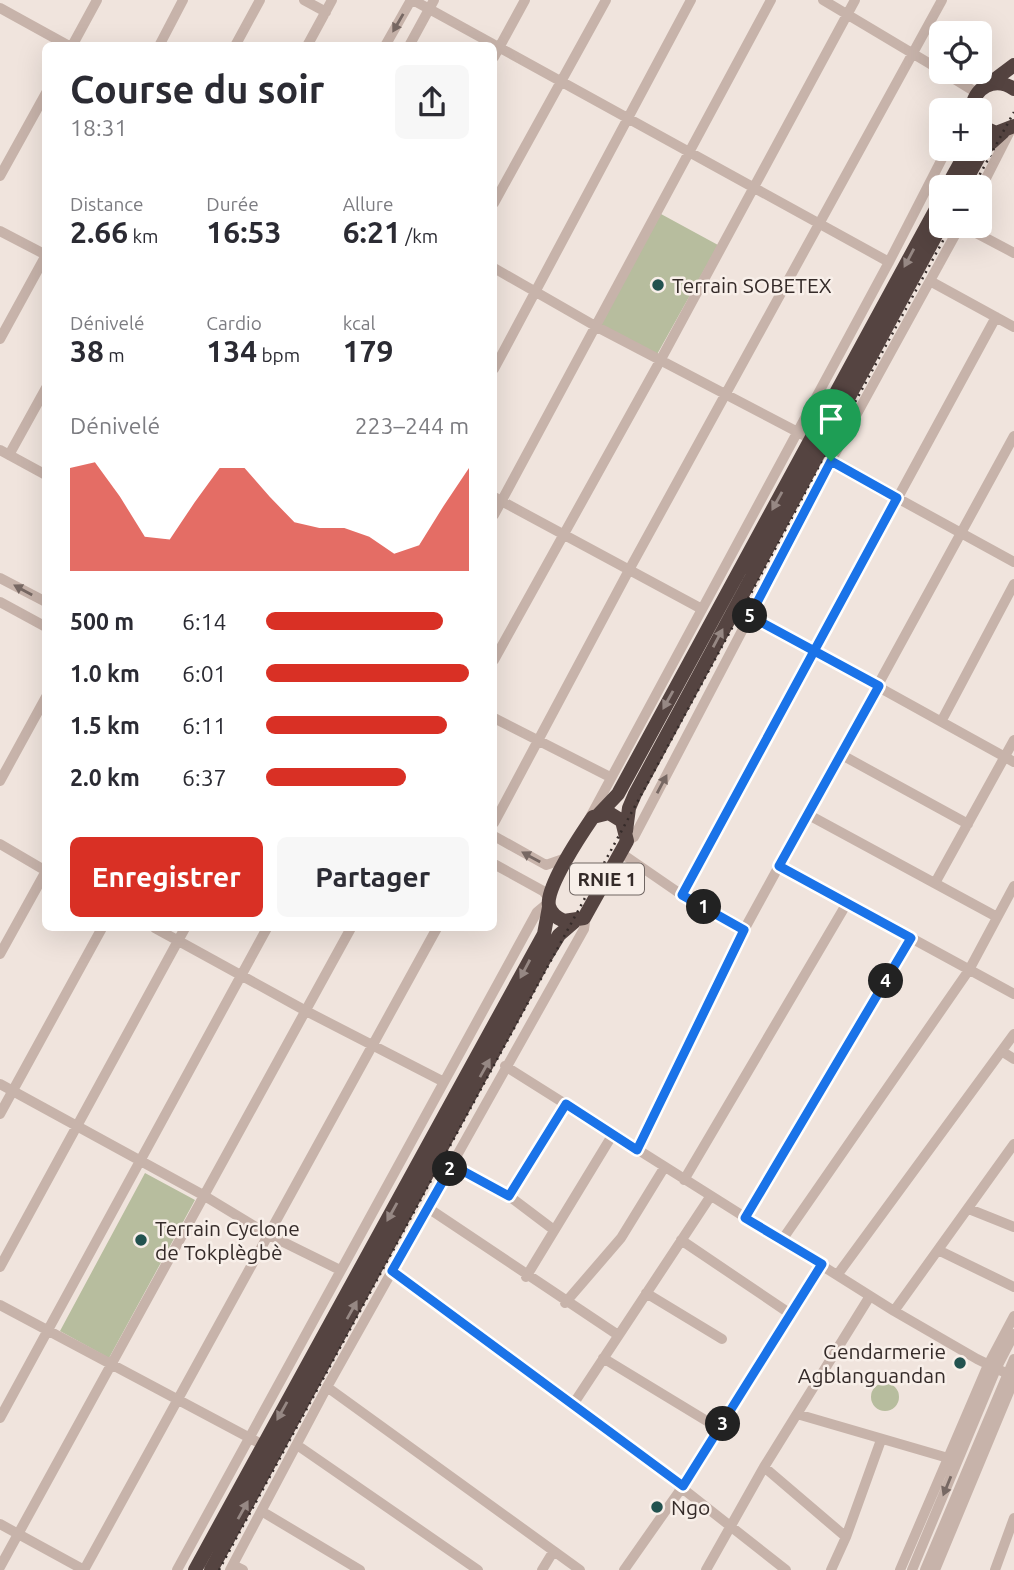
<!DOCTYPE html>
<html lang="fr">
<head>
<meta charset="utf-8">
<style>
	body { margin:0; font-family:Ubuntu,sans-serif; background:#f7f7f7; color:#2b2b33; height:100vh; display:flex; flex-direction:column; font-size:26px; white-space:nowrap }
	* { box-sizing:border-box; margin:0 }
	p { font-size:23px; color:#7c7c81 }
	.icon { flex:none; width:38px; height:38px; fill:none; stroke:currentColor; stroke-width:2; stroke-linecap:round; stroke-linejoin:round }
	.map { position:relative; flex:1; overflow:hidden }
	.panel { position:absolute; left:42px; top:42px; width:455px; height:889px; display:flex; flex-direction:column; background:#fff; border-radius:10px; box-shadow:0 7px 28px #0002 }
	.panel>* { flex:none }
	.fabs { position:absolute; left:929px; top:21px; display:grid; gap:14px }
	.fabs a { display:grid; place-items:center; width:63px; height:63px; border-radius:10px; background:#fff; box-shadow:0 7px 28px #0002; font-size:35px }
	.pin { position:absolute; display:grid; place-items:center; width:60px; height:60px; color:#fff; margin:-72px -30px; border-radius:50% 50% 50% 0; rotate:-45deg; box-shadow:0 0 7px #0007 }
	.pin .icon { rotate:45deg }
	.km { position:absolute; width:35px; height:35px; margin:-18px; border-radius:50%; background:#222; color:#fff; font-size:19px; line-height:35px; text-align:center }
	.round { display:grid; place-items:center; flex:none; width:74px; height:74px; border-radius:10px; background:#f7f7f7 }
	.summary { display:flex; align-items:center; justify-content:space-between; height:119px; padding:0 28px }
	h1 { font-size:38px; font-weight:700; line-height:52px }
	.figures { display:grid; grid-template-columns:repeat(3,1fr); gap:10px; height:119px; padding:7px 28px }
	.figures div { display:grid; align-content:center }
	.figures b { font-size:30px; font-weight:700 }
	.figures small { font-size:19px; font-weight:400 }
	.figures p { font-size:19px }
	.chart { height:196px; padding:14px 28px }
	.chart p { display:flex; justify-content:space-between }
	.chart svg { width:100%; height:126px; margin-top:7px; fill:#d93025; opacity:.7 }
	.cta { display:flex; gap:14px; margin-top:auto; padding:14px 28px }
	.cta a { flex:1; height:80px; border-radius:10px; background:#d93025; color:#fff; font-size:28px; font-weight:700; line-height:80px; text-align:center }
	.cta a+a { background:#f7f7f7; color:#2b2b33 }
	ul { padding:0 28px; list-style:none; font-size:23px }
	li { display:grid; grid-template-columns:112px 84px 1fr; align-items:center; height:52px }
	li i { height:18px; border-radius:9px; background:#d93025 }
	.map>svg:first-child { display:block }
</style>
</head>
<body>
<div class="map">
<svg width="1014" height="1570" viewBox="0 0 1014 1570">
	<rect width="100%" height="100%" fill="#f0e4dd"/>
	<!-- green -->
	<path fill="#b7bd9e" d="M661,214L718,245L655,358L597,326Z
		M145,1173L195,1200L109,1358L60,1331Z
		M871 1397a14 14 0 1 1 28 0a14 14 0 1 1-28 0Z"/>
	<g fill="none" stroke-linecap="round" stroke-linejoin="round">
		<!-- minor -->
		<path stroke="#c7b3aa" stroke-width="10" d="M304,0L326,12
			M413,0L889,262
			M823,0L942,71
			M0,8L69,46
			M72,46L97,0
			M159,46L183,0
			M235,46L260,0
			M307,46L332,0
			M385,46L411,0
			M409,46L434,0
			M494,57L525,0
			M943,72L977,93
			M0,176L46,93
			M980,190L1011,129
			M494,203L606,0
			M963,226L1014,253
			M0,231L46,255
			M494,268L597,327L811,439
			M930,281L1014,327
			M0,339L46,255
			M494,369L691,0
			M0,450L46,475
			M9,455L46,388
			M826,459L1014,562
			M494,497L700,608
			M494,515L771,0
			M0,578L46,602
			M0,602L46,627
			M750,616L1014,762
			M494,660L660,361L855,0
			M494,718L610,777
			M942,720L1014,584
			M840,754L968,824
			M0,781L46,697
			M807,814L997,917
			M588,821L889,262L947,149
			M494,823L629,570L942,0
			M494,836L546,865L569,857
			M627,841L634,837L831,461L960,226
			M0,844L46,871
			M621,853L682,895L744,930
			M494,864L543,891L549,898
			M779,866L1014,994
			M935,883L1014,740
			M682,895L996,317
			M155,928L306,1011L444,1082
			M0,954L46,871
			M1003,1052L1014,1059
			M505,1066L894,1311L977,1359L1014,1377
			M0,1084L203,1195L269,1235L340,1270
			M0,1114L102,928
			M637,1150L744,930L1014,436
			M451,1165L509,1196
			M684,1180L847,903
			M428,1208L618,1335
			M969,1209L1014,1227
			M745,1218L911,938
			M554,1230L509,1196L566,1104
			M681,1240L792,1315
			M782,1240L969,970L1014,886
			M938,1250L1014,1287
			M0,1267L185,928
			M392,1271L574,1403L786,1570
			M838,1274L1014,1034
			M526,1277L613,1134
			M646,1293L722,1339
			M565,1303L621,1238L664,1168
			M0,1305L263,1445
			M894,1311L1014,1144
			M603,1358L720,1429
			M327,1387L580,1570
			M574,1403L710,1197
			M797,1414L948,1458
			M0,1418L267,928
			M297,1445L478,1570
			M764,1467L846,1537
			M263,1512L360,1570
			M0,1524L84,1570
			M233,1565L243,1570
			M0,1567L351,928
			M84,1570L437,928
			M177,1570L537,912L549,902
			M230,1570L327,1387L584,929L586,915
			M542,1570L553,1552
			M624,1570L683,1486L822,1264
			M706,1570L764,1467L870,1296
			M831,1570L846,1537L881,1440
			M900,1570L988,1365L1014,1316
			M912,1570L996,1369L1014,1334
			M925,1570L1014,1359
			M935,1570L1014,1380
			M995,1570L1014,1518"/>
		<!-- highway -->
		<path stroke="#554441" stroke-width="14" d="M990,83L1014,65
			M972,110C973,87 995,76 1014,89
			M980,126L996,133L1014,126
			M947,187L968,149
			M962,187L982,151L1003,132
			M609,813L622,821L627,841L584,918L564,921C557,918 551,914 549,906C545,888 582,833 593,817Z
			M599,814L618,794L942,198
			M626,831L629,808L635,794L942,224
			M195,1570L544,934L549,907
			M211,1570L545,958L559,935L574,922"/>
		<!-- rail -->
		<path stroke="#352b29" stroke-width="2.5" stroke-dasharray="2 5" stroke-linecap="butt" d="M973,187L1014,112
			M219,1570L951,226"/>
	</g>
	<!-- one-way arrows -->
	<defs><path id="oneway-solid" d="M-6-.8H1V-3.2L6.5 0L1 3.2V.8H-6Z" transform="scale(1.75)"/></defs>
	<g fill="#776863">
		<use href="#oneway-solid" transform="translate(398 23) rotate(120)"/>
		<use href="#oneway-solid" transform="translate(23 590) rotate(-151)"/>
		<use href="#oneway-solid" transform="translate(662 784) rotate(-62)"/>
		<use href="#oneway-solid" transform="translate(531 857) rotate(-151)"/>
		<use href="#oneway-solid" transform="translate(947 1486) rotate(112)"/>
	</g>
	<g fill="#968884">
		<use href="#oneway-solid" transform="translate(909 258) rotate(118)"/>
		<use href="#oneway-solid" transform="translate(777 501) rotate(119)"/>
		<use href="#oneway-solid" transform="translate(718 638) rotate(-62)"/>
		<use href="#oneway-solid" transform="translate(668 700) rotate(119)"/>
		<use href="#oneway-solid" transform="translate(525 969) rotate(118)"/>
		<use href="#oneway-solid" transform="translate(485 1068) rotate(-61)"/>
		<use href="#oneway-solid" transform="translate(392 1212) rotate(119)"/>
		<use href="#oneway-solid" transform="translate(352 1310) rotate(-61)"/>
		<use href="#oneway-solid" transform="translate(282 1411) rotate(119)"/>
		<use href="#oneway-solid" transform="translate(243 1510) rotate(-61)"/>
	</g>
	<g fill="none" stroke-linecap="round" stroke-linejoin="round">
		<!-- route casing -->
		<g stroke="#fff" stroke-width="14">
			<path id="route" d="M831,461L897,498L682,895L744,930L637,1150L566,1104L509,1196L452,1165L392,1271L683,1486L822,1264L745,1218L911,938L779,866L879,686L750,616L831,461"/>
		</g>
		<!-- route -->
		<use href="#route" stroke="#1a73e8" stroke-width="9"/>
	</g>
	<!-- markers -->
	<g fill="#22524f" stroke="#f8efe9" stroke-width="2.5">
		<circle cx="658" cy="285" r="7"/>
		<circle cx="141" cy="1240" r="7"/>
		<circle cx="960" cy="1363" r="7"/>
		<circle cx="657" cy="1507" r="7"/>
	</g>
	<g text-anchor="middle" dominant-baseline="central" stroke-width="5" stroke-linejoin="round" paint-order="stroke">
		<!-- shield labels -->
		<rect fill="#f8efe9" stroke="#706663" stroke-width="2" x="570" y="863.5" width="74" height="31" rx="5"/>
		<g font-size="19" font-weight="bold" fill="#352b29">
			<text x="607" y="879">RNIE 1</text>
		</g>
		<!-- poi labels -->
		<g font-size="21" fill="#352b29" stroke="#f8efe9" text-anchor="start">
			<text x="672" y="285">Terrain SOBETEX</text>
			<text x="155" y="1228">Terrain Cyclone<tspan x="155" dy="24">de Tokplègbè</tspan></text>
			<text x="946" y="1351" text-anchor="end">Gendarmerie<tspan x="946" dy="24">Agblanguandan</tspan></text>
			<text x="671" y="1507">Ngo</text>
		</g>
	</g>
</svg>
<div class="fabs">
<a><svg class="icon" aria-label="locate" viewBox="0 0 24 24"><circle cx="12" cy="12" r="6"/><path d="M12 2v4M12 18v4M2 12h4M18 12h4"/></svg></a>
<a>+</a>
<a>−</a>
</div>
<div class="pin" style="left:831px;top:461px;background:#1e9e55"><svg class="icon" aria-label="arrive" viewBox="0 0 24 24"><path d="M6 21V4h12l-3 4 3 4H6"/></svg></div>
<b class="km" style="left:704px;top:907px">1</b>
<b class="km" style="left:450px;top:1169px">2</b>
<b class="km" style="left:723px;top:1424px">3</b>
<b class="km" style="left:886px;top:981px">4</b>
<b class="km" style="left:750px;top:616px">5</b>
<section class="panel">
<div class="summary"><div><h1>Course du soir</h1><p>18:31</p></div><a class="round"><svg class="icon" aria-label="share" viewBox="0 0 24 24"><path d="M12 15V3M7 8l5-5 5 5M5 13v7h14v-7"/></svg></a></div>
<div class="figures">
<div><p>Distance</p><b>2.66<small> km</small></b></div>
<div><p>Durée</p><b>16:53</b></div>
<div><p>Allure</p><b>6:21<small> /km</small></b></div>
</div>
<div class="figures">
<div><p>Dénivelé</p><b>38<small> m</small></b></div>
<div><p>Cardio</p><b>134<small> bpm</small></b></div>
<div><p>kcal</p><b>179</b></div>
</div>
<div class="chart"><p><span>Dénivelé</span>223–244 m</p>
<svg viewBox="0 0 160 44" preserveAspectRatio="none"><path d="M0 44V8L10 6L20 18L30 32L40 33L50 20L60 8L70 8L80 18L90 27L100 29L110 29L120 32L130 38L140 35L150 21L160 8V44z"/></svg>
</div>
<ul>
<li><b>500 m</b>6:14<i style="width:87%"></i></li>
<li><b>1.0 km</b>6:01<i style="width:100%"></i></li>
<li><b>1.5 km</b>6:11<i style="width:89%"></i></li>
<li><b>2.0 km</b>6:37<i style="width:69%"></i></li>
</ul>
<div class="cta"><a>Enregistrer</a><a>Partager</a></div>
</section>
</div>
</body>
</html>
